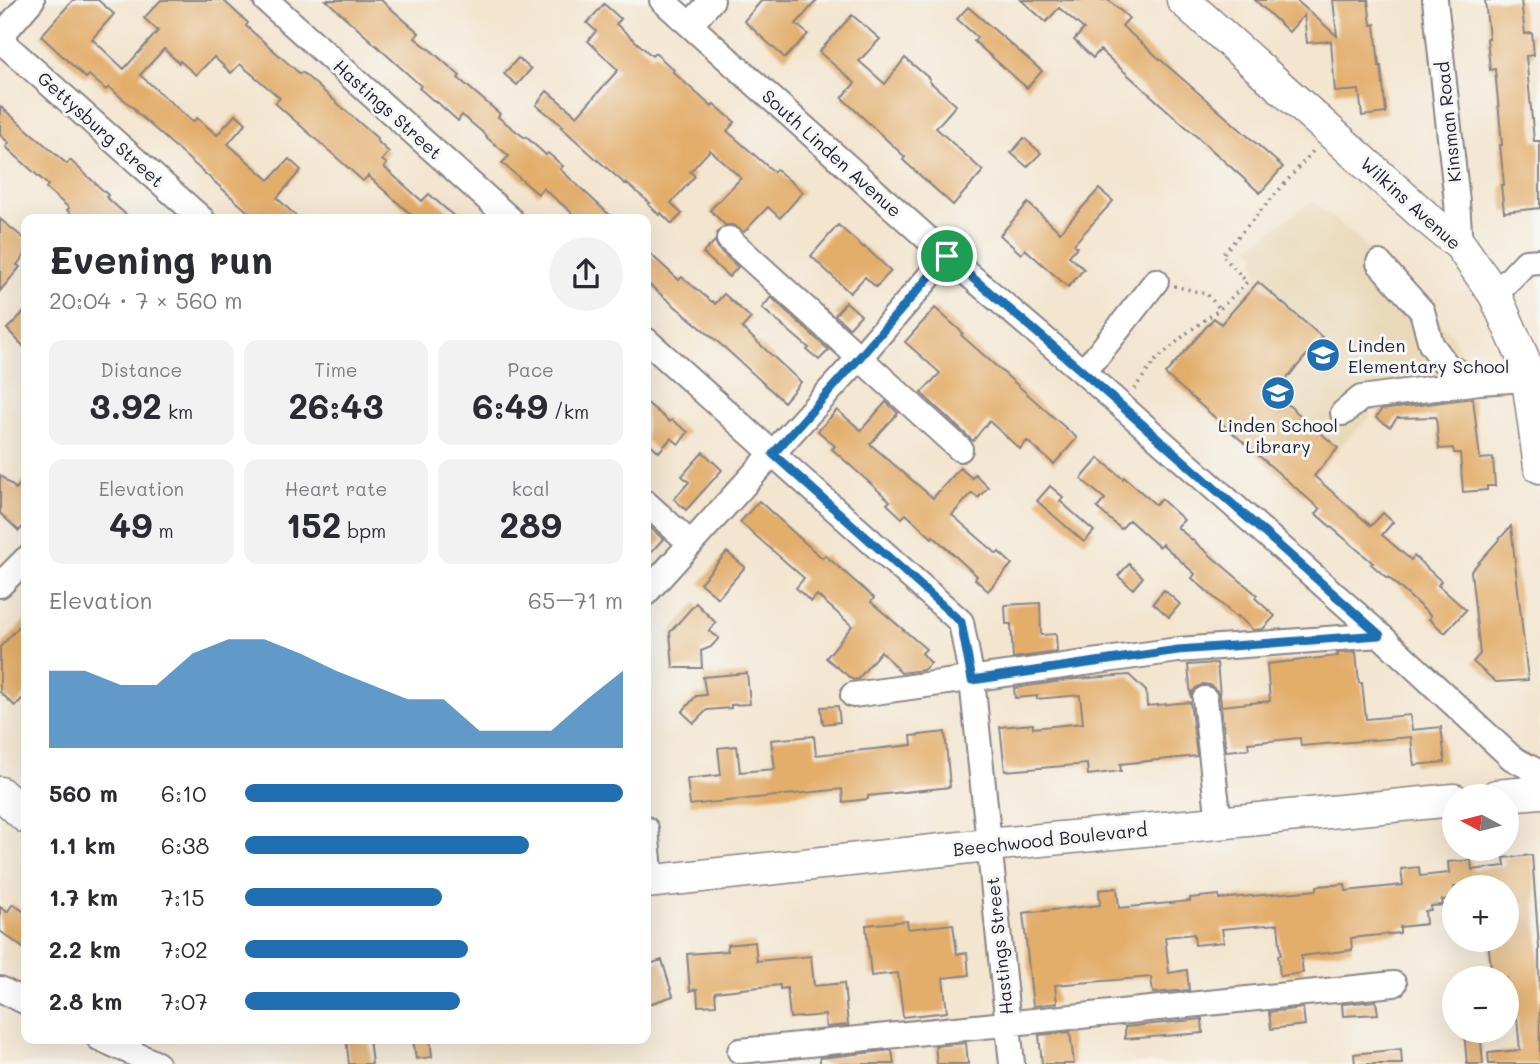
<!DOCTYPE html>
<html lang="en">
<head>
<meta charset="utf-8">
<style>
	body { margin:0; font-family:Mali,sans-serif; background:#f2f2f3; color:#2b2b33; height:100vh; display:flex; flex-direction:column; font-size:26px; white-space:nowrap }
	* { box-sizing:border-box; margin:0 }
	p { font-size:23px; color:#7c7c81 }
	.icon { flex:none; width:38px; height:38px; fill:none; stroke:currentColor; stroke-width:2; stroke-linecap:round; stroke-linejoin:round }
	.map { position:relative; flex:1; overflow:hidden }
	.panel { position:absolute; left:21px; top:214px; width:630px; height:830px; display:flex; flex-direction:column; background:#fff; border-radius:14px; box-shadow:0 7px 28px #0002 }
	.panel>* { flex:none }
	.needle { width:46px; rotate:277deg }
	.fabs { position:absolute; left:1442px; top:784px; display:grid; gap:14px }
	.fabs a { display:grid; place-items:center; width:77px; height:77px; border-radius:50%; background:#fff; box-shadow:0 7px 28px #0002; font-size:35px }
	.pin { position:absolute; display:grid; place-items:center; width:60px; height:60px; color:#fff; margin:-30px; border:4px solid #fff; border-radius:50%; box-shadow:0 2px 7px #0007 }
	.round { display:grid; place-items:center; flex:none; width:74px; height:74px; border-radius:37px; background:#f2f2f3 }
	.overview { display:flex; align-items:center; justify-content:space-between; height:119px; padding:0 28px }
	h1 { font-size:38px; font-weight:700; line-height:52px }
	.stats { display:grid; grid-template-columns:repeat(3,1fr); gap:10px; height:119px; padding:7px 28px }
	.stats div { display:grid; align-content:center; border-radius:14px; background:#f2f2f3; text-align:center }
	.stats b { font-size:35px; font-weight:700 }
	.stats small { font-size:19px; font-weight:400 }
	.stats p { font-size:19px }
	.chart { height:196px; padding:14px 28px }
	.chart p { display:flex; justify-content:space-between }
	.chart svg { width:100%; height:126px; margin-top:7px; fill:#1f6fb2; opacity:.7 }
	ul { padding:0 28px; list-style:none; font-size:23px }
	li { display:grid; grid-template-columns:112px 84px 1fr; align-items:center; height:52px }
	li i { height:18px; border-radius:9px; background:#1f6fb2 }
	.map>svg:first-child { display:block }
</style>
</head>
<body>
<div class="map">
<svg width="1540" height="1064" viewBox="0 0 1540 1064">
	<rect width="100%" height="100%" fill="#f6f6f2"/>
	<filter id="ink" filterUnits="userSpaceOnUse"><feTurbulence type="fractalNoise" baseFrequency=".0143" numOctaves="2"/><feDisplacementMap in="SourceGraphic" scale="14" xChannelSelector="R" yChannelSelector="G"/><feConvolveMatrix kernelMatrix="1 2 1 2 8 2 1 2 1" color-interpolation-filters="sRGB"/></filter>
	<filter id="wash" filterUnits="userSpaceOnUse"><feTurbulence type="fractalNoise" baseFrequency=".00686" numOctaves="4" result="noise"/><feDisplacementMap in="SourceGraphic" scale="28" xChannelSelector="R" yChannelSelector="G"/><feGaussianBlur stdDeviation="1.57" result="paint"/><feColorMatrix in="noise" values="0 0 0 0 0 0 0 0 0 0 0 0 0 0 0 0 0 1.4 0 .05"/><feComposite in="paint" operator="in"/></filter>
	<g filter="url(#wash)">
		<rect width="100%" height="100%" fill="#f3e5cf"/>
		<!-- built -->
		<path fill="#e9d9ba" d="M1313,201L1351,233L1407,285L1453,337L1476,377L1372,394L1370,417L1338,448L1300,492L1165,374L1255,278L1257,271L1252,262L1257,255L1249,246Z"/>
		<g id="blocks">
			<!-- building -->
			<path fill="#e3ad6b" d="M73,0H98L114,14L92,39L124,69L158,31L144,18L161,0H223L248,23L246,26L300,74L302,72L378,139L377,141L389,152L382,160L387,164L384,167L422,201L429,194L457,219H416L368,176L363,181L275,103L280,98L240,64L231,73L214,57L196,75L180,61L179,63L164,49L140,75L193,122L197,118L217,135L236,114L246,123L228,144L269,180L289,159L301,170L277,198L299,219H256L135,111L136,110L109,87L106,90L89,75L86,78L41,36Z
				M326,0H381L419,33L415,38L434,53L460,76L458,78L500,114L498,117L525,138L526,137L546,155L548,153L563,166L560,169L614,219H579L543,188L538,194L502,163L509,156L486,137L487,136L462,115L458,121L437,102L436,103L419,88L421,86Z
				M762,0H817L796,24L808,34L785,58L744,21Z
				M1021,0H1108L1129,18L1122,26L1283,167L1260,193L1100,50L1093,58L1074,40L1084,29L1059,8L1046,22Z
				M1255,0H1296L1337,36L1333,0H1368L1371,25L1375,24L1379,66H1381L1386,113L1362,116L1359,90L1335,92L1331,41L1307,43L1304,15L1289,32Z
				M1485,0H1521L1525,34L1532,33L1534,55L1526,56L1534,141H1540V208L1504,212L1501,185H1504L1500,145H1502L1495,69L1490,70L1487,38H1489Z
				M604,4L621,19L616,24L652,56L655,53L674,70L673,72L712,107L714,104L735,122L727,131L774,172L776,169L803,192L780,218L768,207L744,232L733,225H725L710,210L741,178L710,150L690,172L695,176L671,203L682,214L672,224L661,213L659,215L648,204L650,203L626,183L625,184L593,156L561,127L563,126L536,105L547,91L577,116L618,70L588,41L596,31L587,23Z
				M968,7L1042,71L1027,88L974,41L977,37L957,19Z
				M852,15L880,39L859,61L885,84L905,58L930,79L929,81L956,105L936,128L983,171L953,205L903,160L905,157L842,98L855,83L819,52Z
				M518,58L531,69L517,85L504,74Z
				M0,106L67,164L70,160L108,195L106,197L131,219H76L67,210L69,208L46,188L48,185L6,147L9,143L0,135Z
				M1024,138L1041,153L1027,167L1011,153Z
				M1099,189L1113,201L1074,244L1077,247L1069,256L1084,269L1068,287L1025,249L1021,254L1000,235L1028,203L1060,232Z
				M0,219L26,240V253L17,265L20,267L0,291Z
				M838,225L864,248L865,247L891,271L876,287L865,277L850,293L811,256Z
				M715,241L719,250L738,267L729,277L703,253Z
				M646,250L679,280L682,277L712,302L713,301L715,304L724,294L751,318L742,328L801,382L784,402L725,348L646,282Z
				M1258,282L1322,337L1283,383L1285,385L1277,395L1338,448L1314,476L1371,526L1383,513L1393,522L1382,535L1411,560L1414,556L1441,581L1438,585L1466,610L1445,633L1429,619L1431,616L1388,577L1387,578L1371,564L1373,563L1316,514L1320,509L1165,374L1214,318L1221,324Z
				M771,297L829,350L819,360L807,350L809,348L762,308Z
				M846,302L861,315L849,328L835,315Z
				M935,308L963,333L961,335L1077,438L1054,464L1027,441L1020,449L989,421L973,441L921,393L940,373L905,342Z
				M26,310V349L7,329Z
				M1473,398L1480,459L1493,458L1495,486H1487V490L1463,492L1460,453H1454L1453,448L1439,449L1436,417L1397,418L1390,427L1376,418L1381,410Z
				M646,402L670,422L672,420L688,432L679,444L671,438L659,452L646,440Z
				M886,402L898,413L870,444L933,498L960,468L972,478L975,474L988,487L978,498L972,493L952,515L997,554L999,552L1012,564L988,591L975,579L977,576L933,536L932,538L906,514L902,518L887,504L890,501L832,449L835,446L818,431L837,410L861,430Z
				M703,452L722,470L686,510L674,499L689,482L682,476Z
				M1099,458L1123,479L1124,477L1156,505L1161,499L1184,520L1177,527L1257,595L1255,598L1275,616L1263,629L1253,630L1238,616L1237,618L1192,578L1195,574L1162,544L1159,547L1129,520L1121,529L1097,508L1105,499L1081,479Z
				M0,475L16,489L26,477V523L19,531L0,513Z
				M1050,486L1063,497L1060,501L1094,531L1084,542L1037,501Z
				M759,501L822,558L825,555L874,598L871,602L926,649L922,653L931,663L923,670L901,673L881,651L858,679L853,680L826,658L852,626L817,595L811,602L796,588L804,578L740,522Z
				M1511,526L1528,680L1496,682L1473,662L1480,654L1471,571Z
				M651,528L663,539L646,558V534Z
				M727,552L745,567L718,598L700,583Z
				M1129,564L1143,577L1133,589L1118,576Z
				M1164,590L1180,604L1169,617L1153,603Z
				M696,603L716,623L709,631L719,638L711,647L701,651L702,668H673L670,632Z
				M1040,603L1041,635L1056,634L1057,652L1013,658L1011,624H1006L1005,605Z
				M26,619V695L15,706L0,692V647Z
				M1356,652L1359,683H1362L1366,719L1410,715L1412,730L1441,727L1445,762L1414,765L1411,737L1301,746L1300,738L1248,743L1249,749L1226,751L1220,697L1217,691L1210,685L1203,684L1196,688L1192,692L1191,698L1188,665L1217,663L1221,706L1270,701L1267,664L1338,656L1337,653Z
				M747,673L750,704L731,705V708L707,710L694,723L682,712L696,696L706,695L703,677Z
				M1129,675L1146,691L1147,706L1190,702L1197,756L1120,764L1121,771L1088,775L1087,764L1005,771L1000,727L1033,724V728L1083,723L1080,695L1037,699V696L1015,698L1014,688L1076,679Z
				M838,706L840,722L823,724L821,707Z
				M945,732L950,787L868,796V799L843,802L842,789L690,805L687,779L721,775L718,748L737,746L740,772L775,769L771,740L814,736L816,755L912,745L911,736Z
				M1532,855L1539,948L1540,1064H1489L1488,1053L1520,1050L1517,1018L1507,1019V978H1492L1488,940H1507V926H1510L1507,887H1454V899L1442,900L1443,905L1431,906V910L1425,911L1426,924L1400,927V933L1351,938L1352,950L1301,956L1303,973L1280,976L1278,955H1281L1278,924L1222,929L1224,942L1195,945L1194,934L1165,937L1169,973L1187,970L1189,990L1153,993L1151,977L1055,985L1057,1003L1033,1006L1023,913L1100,905L1099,890L1117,888L1119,908L1190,901V898L1219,895V899L1317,890V886L1345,884L1346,891L1403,885L1401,869L1419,867L1420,876L1449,873L1448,862L1471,860L1472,870L1505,866L1504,858Z
				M13,904L26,913V950L0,931V907L7,912Z
				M907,921L908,929L953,924L957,954L967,953L969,975L943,978L947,1012L903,1017L898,973L871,976L866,925Z
				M755,942L757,961L811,956L814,986L844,983L848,1025L826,1027L825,1015L790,1018L787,988L780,989V985L715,992L716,1005L698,1006L697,989L690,991L687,954L728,951L727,945Z
				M662,960L673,996L646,1005V965Z
				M1376,1001L1378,1014L1343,1016L1342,1004Z
				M1303,1008L1305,1025L1271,1029L1269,1012Z
				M1202,1019L1203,1033L1125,1039V1027Z
				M1464,1031H1480L1483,1064H1467Z
				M1070,1032L1074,1064H1042L1039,1035Z
				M346,1038H369L372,1064H349Z
				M413,1038H430L432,1057L416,1059Z
				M966,1043L968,1064H937L935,1046Z
				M1401,1049L1402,1064H1355L1354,1054Z
				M892,1050L894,1064H820V1058Z"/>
		</g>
	</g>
	<g filter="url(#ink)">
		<use href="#blocks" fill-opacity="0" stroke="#8a8485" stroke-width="2"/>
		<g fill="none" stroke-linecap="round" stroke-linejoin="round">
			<!-- minor casing -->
			<g stroke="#8a8485" stroke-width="28">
				<path id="minor" d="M266,0L510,219
					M662,0L947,256L1082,371L1380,635L1512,758L1540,773
					M1435,0L1457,202L1460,245
					M690,25L712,0
					M0,37L32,0
					M0,40L202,219
					M729,239L960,449
					M1379,263L1422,311L1431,344L1448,367L1479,382
					M1495,295L1526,262L1540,261
					M646,340L961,622L972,680L1012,1064
					M1082,371L1097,356L1156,281
					M1343,413L1361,398L1479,382L1528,379
					M646,503L691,544
					M0,585L26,559
					M646,593L860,357L947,256
					M853,695L1178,650L1380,635
					M1205,699L1219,823
					M646,829L651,881
					M0,989L26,1002
					M99,1038L157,1064
					M740,1051L1394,984"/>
			</g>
			<!-- major casing -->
			<g stroke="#8a8485" stroke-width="35">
				<path id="major" d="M1183,0L1427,218L1460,245L1495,295L1523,358L1528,379L1540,467
					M0,793L26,817
					M1496,796L1540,792
					M646,882L988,845L1454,800"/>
			</g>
			<!-- path -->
			<path stroke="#8a8485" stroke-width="3.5" stroke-dasharray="2 5" stroke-linecap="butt" d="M1174,286L1207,294L1220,309
				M1134,389L1155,361L1187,333L1220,309L1247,282L1222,255L1314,150"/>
			<!-- minor -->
			<use href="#minor" stroke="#fff" stroke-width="24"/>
			<!-- major -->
			<use href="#major" stroke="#fff" stroke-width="32"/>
		</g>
	</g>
	<g fill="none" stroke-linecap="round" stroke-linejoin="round" filter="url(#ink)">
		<!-- route casing -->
		<g stroke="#fff" stroke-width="14">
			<path id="route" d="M947,256L1082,371L1380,635L1178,650L972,680L961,622L773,454L860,357Z"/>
		</g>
		<!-- route -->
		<use href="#route" stroke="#1f6fb2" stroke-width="9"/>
	</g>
	<!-- icons -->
	<defs>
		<g id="school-disc" transform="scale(1.75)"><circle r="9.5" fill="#1f6fb2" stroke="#f6f6f2"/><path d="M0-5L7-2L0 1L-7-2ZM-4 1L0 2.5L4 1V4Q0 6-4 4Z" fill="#fff"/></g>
	</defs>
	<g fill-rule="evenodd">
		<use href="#school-disc" x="1323" y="355"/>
		<use href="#school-disc" x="1278" y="393"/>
	</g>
	<g text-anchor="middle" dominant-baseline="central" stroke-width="6" stroke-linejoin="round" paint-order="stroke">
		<!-- street labels -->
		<g font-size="18" fill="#22223b" stroke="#f6f6f2">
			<text transform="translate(388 109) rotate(42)">Hastings Street</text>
			<text transform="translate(1448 122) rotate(-96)">Kinsman Road</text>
			<text transform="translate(101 129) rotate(42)">Gettysburg Street</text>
			<text transform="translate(832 153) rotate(42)">South Linden Avenue</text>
			<text transform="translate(1411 203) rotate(42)">Wilkins Avenue</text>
			<text transform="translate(1050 839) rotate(-6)">Beechwood Boulevard</text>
			<text transform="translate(999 946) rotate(-96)">Hastings Street</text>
		</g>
		<!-- poi labels -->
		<g font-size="18" fill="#22223b" stroke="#f6f6f2" text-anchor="start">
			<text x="1348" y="345">Linden<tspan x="1348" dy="21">Elementary School</tspan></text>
			<text x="1278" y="425" text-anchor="middle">Linden School<tspan x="1278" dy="21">Library</tspan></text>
		</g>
	</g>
</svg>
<div class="fabs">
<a><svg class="needle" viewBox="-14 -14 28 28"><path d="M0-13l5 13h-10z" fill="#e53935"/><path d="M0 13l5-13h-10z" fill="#7c7c81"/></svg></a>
<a>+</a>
<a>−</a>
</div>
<div class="pin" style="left:947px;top:256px;background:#1e9e55"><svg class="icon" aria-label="arrive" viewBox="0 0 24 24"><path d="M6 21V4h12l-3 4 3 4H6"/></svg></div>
<section class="panel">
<div class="overview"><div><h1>Evening run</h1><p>20:04 · 7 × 560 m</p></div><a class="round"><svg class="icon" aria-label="share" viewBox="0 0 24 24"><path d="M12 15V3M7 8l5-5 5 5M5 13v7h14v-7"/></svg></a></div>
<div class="stats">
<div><p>Distance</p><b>3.92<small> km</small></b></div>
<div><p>Time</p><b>26:43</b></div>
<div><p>Pace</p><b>6:49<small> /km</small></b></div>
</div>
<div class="stats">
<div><p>Elevation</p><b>49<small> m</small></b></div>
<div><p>Heart rate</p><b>152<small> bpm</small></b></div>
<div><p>kcal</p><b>289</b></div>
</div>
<div class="chart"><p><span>Elevation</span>65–71 m</p>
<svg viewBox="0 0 160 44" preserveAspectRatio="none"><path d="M0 44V17L10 17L20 22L30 22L40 11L50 6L60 6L70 11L80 17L90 22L100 27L110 27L120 38L130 38L140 38L150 27L160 17V44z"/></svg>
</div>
<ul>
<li><b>560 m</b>6:10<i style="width:100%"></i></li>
<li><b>1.1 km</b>6:38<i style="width:75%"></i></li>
<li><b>1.7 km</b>7:15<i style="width:52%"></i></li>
<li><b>2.2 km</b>7:02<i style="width:59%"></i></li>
<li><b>2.8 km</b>7:07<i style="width:57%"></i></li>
</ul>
</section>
</div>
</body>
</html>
